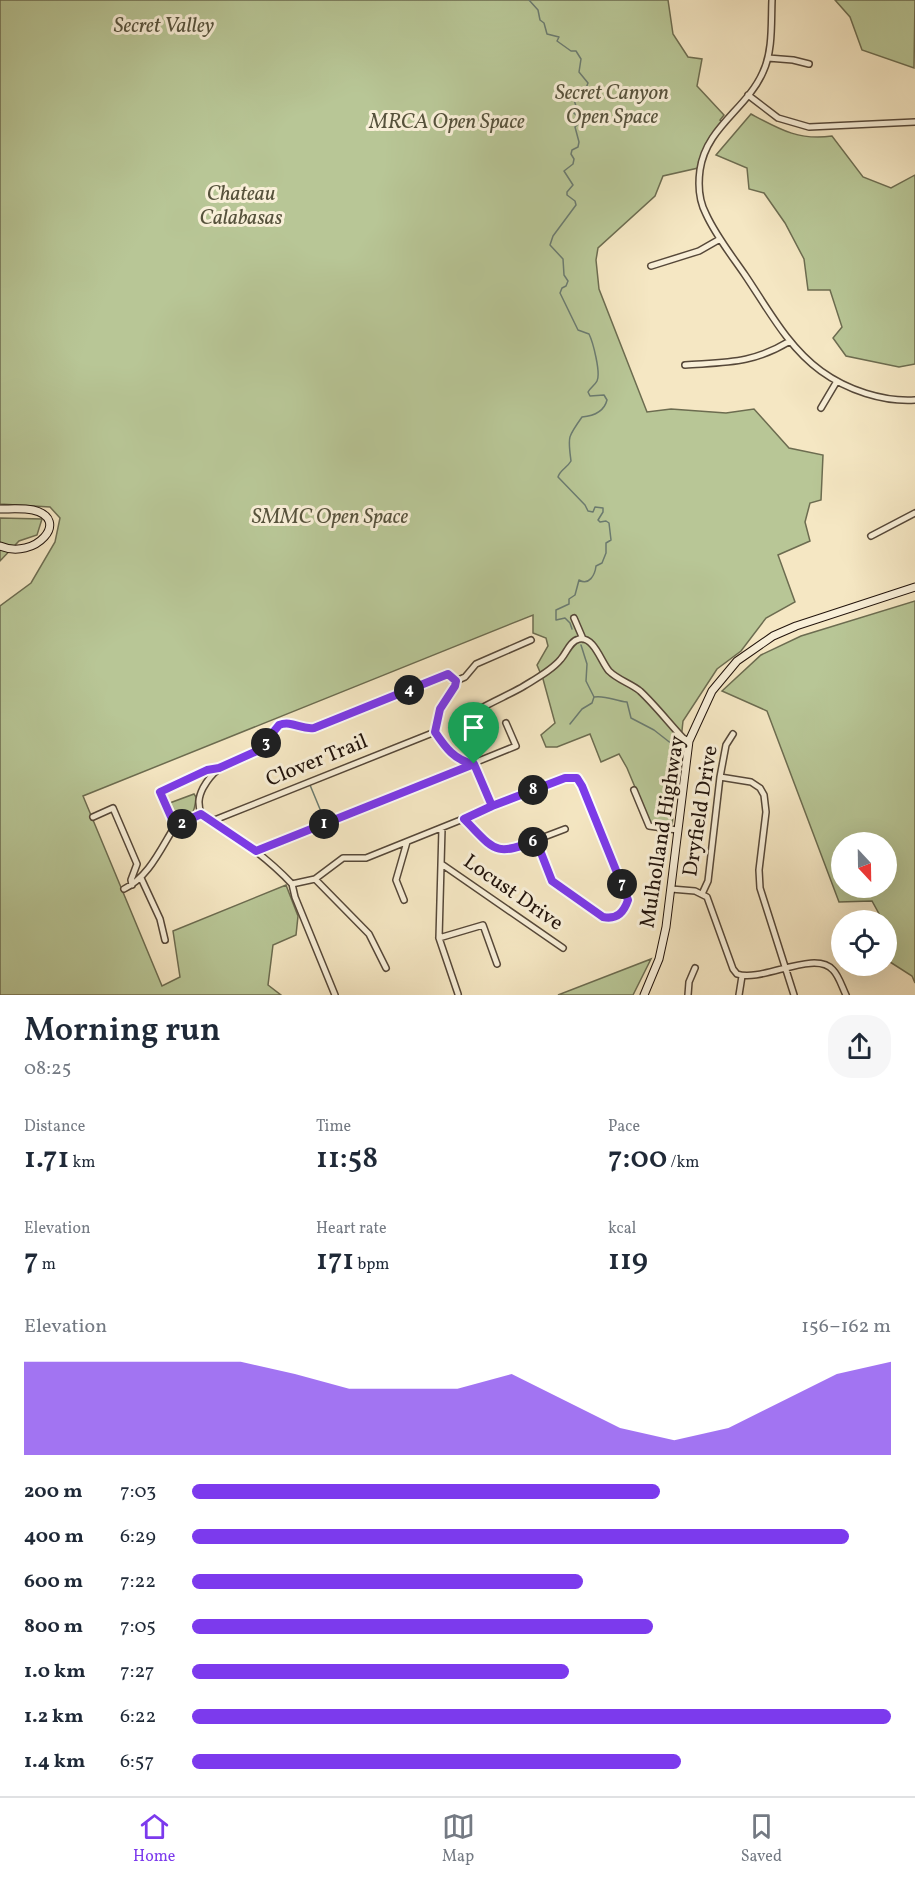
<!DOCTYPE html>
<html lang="en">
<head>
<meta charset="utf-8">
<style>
	body { margin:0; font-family:Vollkorn,serif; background:#f6f6f7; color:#1f2937; height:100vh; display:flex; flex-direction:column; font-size:22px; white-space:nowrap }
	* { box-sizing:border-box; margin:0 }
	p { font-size:20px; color:#747a83 }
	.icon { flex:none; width:33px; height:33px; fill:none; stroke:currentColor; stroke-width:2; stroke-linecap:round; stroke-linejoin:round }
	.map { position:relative; height:995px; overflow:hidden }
	.sheet { display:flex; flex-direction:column; background:#fff; flex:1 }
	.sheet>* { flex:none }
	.needle { width:39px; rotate:158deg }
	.fabs { position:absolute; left:831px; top:832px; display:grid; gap:12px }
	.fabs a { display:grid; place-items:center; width:66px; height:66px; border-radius:50%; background:#fff; box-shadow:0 6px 24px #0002; font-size:30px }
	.pin { position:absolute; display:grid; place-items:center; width:51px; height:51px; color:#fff; margin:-62px -26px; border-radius:50% 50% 50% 0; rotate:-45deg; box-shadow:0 0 6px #0007 }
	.pin .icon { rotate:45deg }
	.km { position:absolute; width:30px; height:30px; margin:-15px; border-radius:50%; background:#222; color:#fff; font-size:16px; line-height:30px; text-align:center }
	.round { display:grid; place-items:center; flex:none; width:63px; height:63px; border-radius:24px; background:#f6f6f7 }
	.head { display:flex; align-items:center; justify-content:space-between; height:102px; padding:0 24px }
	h1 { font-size:33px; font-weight:600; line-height:45px }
	.figures { display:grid; grid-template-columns:repeat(3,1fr); gap:9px; height:102px; padding:6px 24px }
	.figures div { display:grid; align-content:center }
	.figures b { font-size:30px; font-weight:600 }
	.figures small { font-size:16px; font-weight:400 }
	.figures p { font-size:16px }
	.chart { height:168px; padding:12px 24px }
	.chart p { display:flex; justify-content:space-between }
	.chart svg { width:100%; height:108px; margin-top:6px; fill:#7c3aed; opacity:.7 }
	ul { padding:0 24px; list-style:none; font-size:20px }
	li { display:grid; grid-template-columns:96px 72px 1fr; align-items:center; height:45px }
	li i { height:15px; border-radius:8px; background:#7c3aed }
	.tab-bar { display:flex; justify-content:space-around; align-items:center; height:84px; border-top:2px solid #e0e1e3; background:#fff; font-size:16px; color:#747a83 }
	.tab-bar a { display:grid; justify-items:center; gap:3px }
	.tab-bar .current { color:#7c3aed }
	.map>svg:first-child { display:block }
</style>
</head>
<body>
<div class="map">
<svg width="915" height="995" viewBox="0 0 915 995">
	<rect width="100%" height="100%" fill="#f5e7c3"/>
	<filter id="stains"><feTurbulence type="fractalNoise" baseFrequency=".00333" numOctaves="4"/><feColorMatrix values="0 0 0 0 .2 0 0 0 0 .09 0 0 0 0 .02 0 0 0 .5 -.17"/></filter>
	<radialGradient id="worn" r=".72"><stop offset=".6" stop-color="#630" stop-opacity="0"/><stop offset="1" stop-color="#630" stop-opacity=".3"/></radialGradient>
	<!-- green -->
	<path fill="#b8c696" stroke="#6c6c50" stroke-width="1.5" fill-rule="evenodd" d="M0,0H668L673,34L688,57L702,59L697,86L724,115L720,120L724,123L698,168L663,176L655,196L598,248L596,260L599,289L647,412L671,409L726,413L754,409L789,448L823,455L821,500L810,503L805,522L810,541L778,555L795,602L766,618L741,651L717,669L683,721L672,826L650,823L627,768L619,754L601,762L590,734L557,747H546L541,735L555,723L543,679L537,665L548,646L546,638L533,633V615L83,796L162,986L180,977L173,931L286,885L298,916L296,935L273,945L268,985L281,995H0V606L31,583L55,542L60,518L50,507L0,504Z
		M835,0H915L914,68L862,50L850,17Z
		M751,114C779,129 799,141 832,136L863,177L891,188L915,175V364L899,367L846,356L833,338L842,327L830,290H808L804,259L785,223L764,193L749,189L747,168L716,155Z
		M0,518L42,519L37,535L19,541L0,561Z
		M915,601V983L912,976L890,962L886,921H883L872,901L839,902L767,711L722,691L761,655L801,636ZM842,843H886V888H842Z
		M194,794L196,797C195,811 191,825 174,821L167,804Z
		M651,959L633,995H558Z"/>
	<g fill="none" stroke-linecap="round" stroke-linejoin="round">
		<!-- stream -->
		<path stroke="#6b7b70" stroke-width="1.5" d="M529,0L538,10L540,20L544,23L547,34L559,37L557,41L571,51H576L581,59L579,72L588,83L584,93L574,100L576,106L573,112L578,117V124L575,127L579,142L578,147L572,150L571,154L574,159L573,164L564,171L573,185L567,192V195L575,201L576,205L553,236L550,245L563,259L564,275L568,281L566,286L562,288L560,293L578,330L589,334C593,342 601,373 597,381C595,385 590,388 588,392L590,396L604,395L607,400C604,412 593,416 582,417C567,438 568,437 571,461C567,468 560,470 558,477L585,505L588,511L593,512L595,507L603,508V512L598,520L600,522L606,521L609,523L611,540L606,543V553L602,563L596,566C595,575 589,586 579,580L575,595L569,599V604L556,610V620L565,618L570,623L572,629
			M581,645L587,664L586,681L594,697C606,695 615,701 627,702L631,718L654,730L677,748
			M570,724L582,709L592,703L594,697
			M310,785L322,814"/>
		<!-- minor casing -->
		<g stroke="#564839" stroke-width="8">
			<path id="minor" d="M772,0C771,23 773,51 763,72C747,109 706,127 700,170C698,185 699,201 706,214C716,236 732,256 745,275C768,309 788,347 821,371C847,390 883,402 915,400
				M768,58L793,60L809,64
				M748,95L778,118L809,127L915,122
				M651,266L699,251L720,239
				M685,365C727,362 752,364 790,341
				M821,408L837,381
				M871,536L915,513
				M574,618L583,639
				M456,681L465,677L476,664L531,640
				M720,777L751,782L760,788L764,795L766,812L759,870L760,888L794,995
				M634,790L649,826L677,830
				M492,806L461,734V723C471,710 508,696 524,686C537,678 552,670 561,659C567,652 570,641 579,639C594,636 601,662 609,671C618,680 630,683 640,691C655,705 669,723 683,738L689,741
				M93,817L113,808L137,864L131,880L132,885
				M212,821L435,732
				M175,826L161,792L207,770L216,769
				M442,828L439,938L458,994
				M536,840L565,829
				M256,851L516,746L506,723
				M443,865L563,948
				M141,878L160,919L165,940
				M315,879L369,934L386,968
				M292,884L315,879L343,858H366L565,778H577L582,786L628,900C624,912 617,920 603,917L552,881L536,840C494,858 494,849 464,818
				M292,884C266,856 234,834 201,814C198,804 198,798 203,788C220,758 235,767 259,750C268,744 272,726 283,723C294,721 303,730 314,728L448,674L456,681L455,686L440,709L435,732C445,747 455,761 474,764
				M292,884L295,897L335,995
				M124,889C149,877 161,848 175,826L189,821L201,814
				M671,889L695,891L707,897L733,969L737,974C761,983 815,949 833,970C839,976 842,987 846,995
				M702,894L708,881L720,777L726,745L733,734
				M404,900L396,880L407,842
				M439,938L483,925L497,964
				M688,995L689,982L695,968
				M739,995L742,976"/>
		</g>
		<!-- secondary casing -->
		<g stroke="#21130b" stroke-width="9">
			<path id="secondary" d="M0,509C11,509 23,508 33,510C72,519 35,561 0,546
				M644,995L659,959L666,927L689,741L712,691L737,661L773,636L796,626L915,587"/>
		</g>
		<!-- minor -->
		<use href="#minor" stroke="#f8efd8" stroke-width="5"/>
		<!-- secondary -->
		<use href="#secondary" stroke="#f8efd8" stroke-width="7"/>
	</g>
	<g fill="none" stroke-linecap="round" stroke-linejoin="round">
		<!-- route casing -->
		<g stroke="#fff" stroke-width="12">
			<path id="route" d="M474,764L256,851L201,814L175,826L160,792L207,770L219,768L259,750L279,725C292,720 301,730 314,728L448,674L456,681L455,686L440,709L435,732C445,747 455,761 474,764L492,806L464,819C494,849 494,858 536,840L552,881L603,917C617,920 624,912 628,900L582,786L577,778H565L492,806L474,764"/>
		</g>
		<!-- route -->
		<use href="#route" stroke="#7c3aed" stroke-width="8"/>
	</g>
	<g text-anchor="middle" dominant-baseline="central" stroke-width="6" stroke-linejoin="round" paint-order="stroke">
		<!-- park labels -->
		<g font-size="21" font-style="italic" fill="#56523c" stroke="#f8efd8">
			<text x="164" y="26">Secret Valley</text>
			<text x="612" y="93">Secret Canyon<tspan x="612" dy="24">Open Space</tspan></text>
			<text x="447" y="122">MRCA Open Space</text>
			<text x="241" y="194">Chateau<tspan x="241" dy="24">Calabasas</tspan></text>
			<text x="330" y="517">SMMC Open Space</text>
		</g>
		<!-- street labels -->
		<g font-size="21" fill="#21130b" stroke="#f8efd8">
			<text transform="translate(317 761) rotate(-22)">Clover Trail</text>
			<text transform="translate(701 811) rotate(-81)">Dryfield Drive</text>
			<text transform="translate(663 832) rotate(-81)">Mulholland Highway</text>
			<text transform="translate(513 893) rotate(35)">Locust Drive</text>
		</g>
	</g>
	<rect width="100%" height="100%" filter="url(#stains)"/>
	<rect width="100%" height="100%" fill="url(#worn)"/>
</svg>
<div class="fabs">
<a><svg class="needle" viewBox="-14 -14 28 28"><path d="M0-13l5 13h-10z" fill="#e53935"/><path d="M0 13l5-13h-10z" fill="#747a83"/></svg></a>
<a><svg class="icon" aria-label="locate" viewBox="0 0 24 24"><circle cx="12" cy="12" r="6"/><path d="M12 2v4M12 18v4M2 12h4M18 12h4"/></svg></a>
</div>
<div class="pin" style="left:474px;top:764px;background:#1e9e55"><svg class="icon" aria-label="arrive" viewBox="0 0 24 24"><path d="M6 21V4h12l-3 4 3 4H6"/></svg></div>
<b class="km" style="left:324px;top:824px">1</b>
<b class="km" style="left:182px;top:824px">2</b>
<b class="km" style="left:266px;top:743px">3</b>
<b class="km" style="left:409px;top:690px">4</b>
<b class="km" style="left:533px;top:842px">6</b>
<b class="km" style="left:622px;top:884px">7</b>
<b class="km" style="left:533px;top:790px">8</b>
</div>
<section class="sheet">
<div class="head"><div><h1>Morning run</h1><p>08:25</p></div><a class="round"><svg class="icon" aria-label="share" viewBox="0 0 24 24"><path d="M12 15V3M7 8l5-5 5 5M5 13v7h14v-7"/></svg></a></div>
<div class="figures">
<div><p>Distance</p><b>1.71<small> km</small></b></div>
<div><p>Time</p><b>11:58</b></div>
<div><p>Pace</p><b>7:00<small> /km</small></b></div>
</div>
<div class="figures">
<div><p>Elevation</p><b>7<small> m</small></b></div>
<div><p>Heart rate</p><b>171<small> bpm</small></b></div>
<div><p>kcal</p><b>119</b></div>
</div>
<div class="chart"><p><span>Elevation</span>156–162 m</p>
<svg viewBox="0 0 160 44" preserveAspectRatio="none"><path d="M0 44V6L10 6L20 6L30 6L40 6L50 11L60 17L70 17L80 17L90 11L100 22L110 33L120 38L130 33L140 22L150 11L160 6V44z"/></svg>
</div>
<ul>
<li><b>200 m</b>7:03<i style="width:67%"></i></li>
<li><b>400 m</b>6:29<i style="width:94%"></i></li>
<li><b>600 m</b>7:22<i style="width:56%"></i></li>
<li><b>800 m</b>7:05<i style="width:66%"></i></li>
<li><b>1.0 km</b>7:27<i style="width:54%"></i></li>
<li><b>1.2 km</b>6:22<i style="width:100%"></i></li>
<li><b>1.4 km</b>6:57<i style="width:70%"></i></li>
</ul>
</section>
<nav class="tab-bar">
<a class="current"><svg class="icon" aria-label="home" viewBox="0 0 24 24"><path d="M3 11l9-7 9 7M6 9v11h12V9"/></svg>Home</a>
<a><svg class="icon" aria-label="map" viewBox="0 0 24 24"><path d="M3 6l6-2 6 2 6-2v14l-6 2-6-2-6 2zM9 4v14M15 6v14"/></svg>Map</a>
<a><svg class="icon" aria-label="saved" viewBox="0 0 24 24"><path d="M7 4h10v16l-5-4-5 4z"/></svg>Saved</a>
</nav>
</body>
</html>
